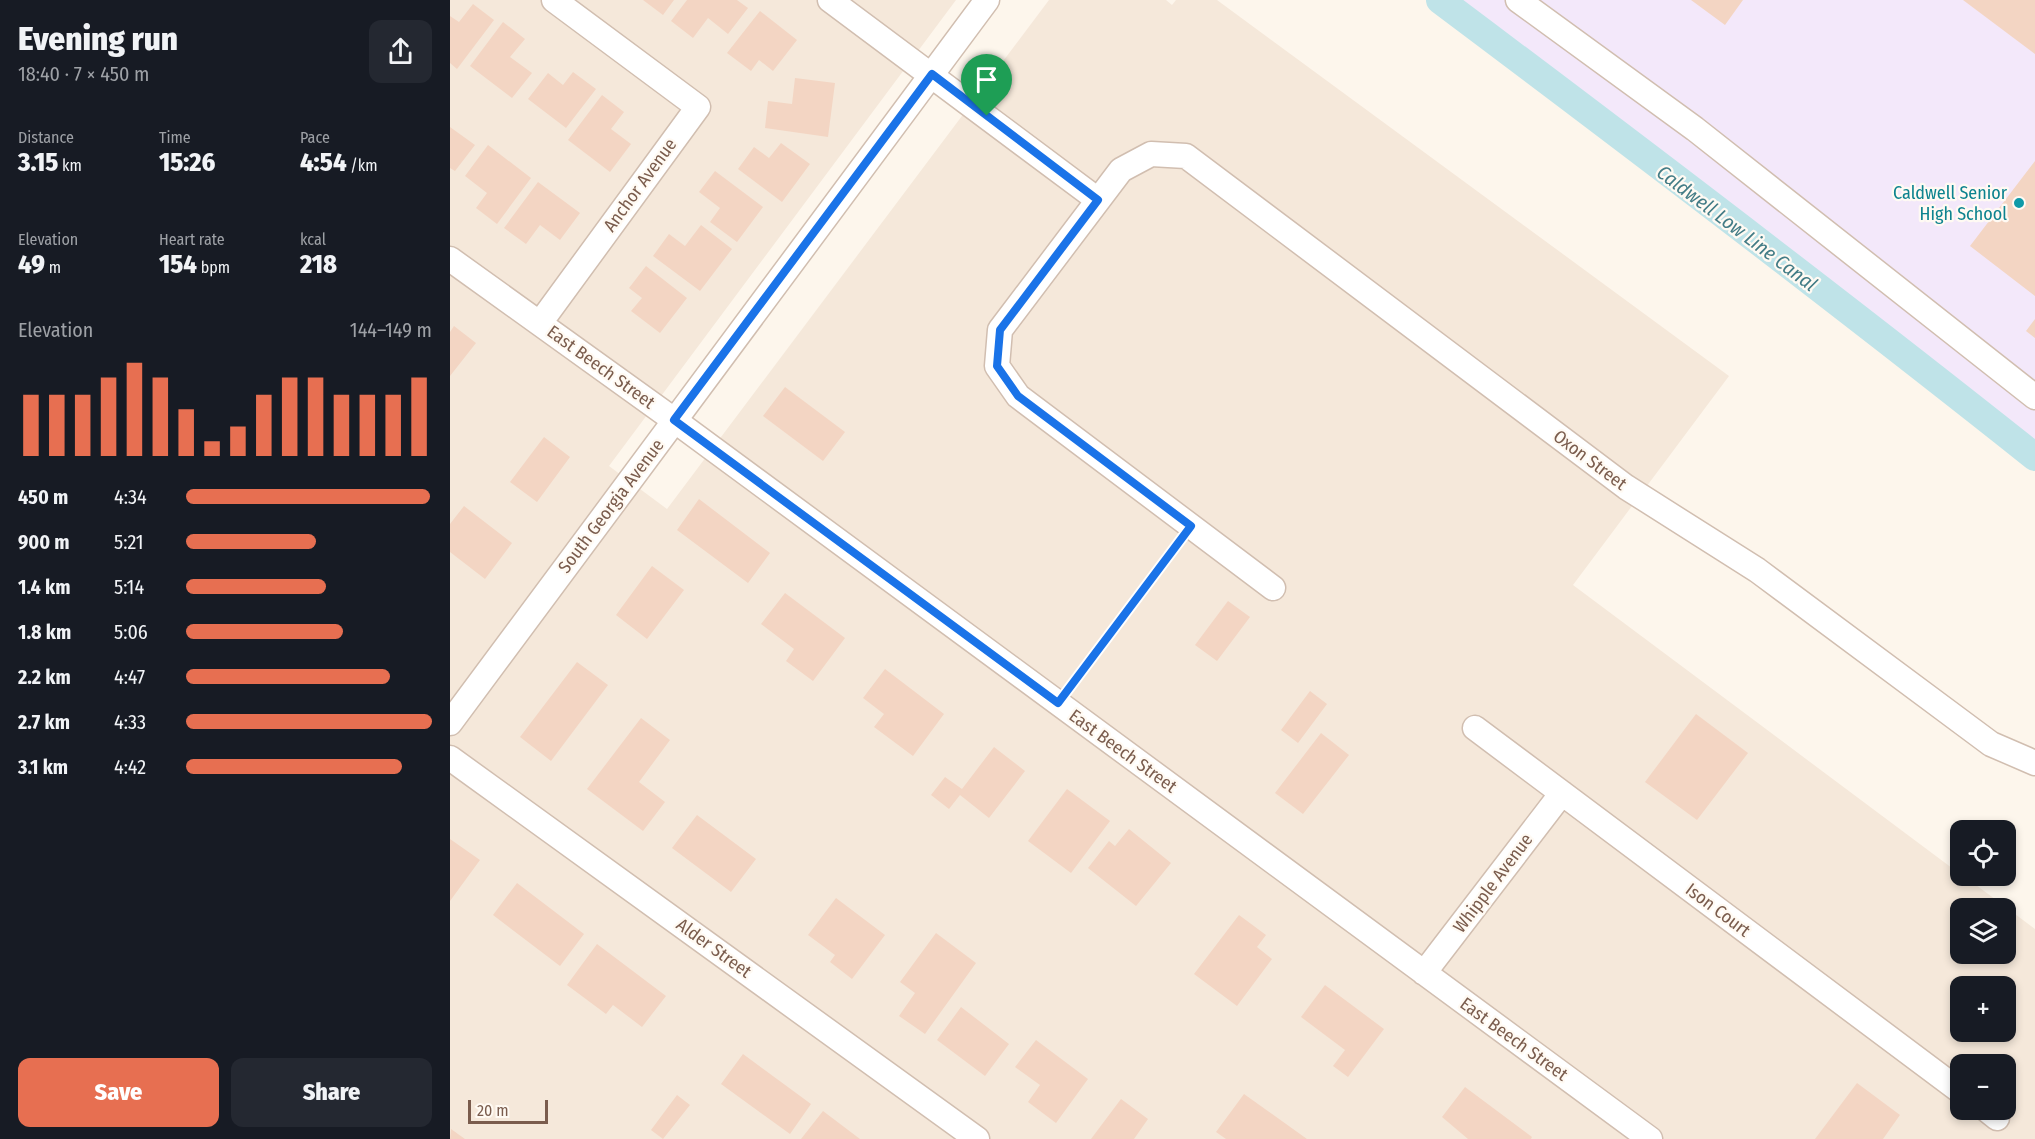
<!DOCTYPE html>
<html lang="en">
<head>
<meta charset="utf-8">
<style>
	body { margin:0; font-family:"Fira Sans Condensed",sans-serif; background:#242831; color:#f1f3f6; height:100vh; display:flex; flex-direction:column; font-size:22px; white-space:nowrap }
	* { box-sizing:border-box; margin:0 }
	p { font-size:20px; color:#9ea1a6 }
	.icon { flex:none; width:33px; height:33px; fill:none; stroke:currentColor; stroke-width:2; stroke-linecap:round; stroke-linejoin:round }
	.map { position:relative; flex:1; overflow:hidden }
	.panel { display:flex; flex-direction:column; background:#171b24; width:450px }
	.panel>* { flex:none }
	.buttons { position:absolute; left:1500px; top:820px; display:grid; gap:12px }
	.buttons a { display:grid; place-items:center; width:66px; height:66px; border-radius:12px; background:#171b24; box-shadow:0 3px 9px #0003; font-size:30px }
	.scale { position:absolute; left:18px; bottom:15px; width:80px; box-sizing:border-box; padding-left:6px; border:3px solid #7a5c4d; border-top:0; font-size:16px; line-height:21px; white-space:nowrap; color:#7a5c4d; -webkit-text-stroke:4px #fffaf3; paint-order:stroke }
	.pin { position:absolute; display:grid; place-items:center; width:51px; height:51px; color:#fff; margin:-62px -26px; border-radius:50% 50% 50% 0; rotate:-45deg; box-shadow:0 0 6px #0007 }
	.pin .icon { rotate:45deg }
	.round { display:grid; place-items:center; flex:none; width:63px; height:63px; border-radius:12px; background:#242831 }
	.summary { display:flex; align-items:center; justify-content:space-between; height:102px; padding:0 18px }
	h1 { font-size:33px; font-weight:800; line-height:45px }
	.metrics { display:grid; grid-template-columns:repeat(3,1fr); gap:9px; height:102px; padding:6px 18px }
	.metrics div { display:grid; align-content:center }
	.metrics b { font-size:26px; font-weight:800 }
	.metrics small { font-size:16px; font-weight:400 }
	.metrics p { font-size:16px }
	.chart { height:168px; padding:12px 18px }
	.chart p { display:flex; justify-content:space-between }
	.chart svg { width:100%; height:108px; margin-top:6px; stroke:#e76f51; stroke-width:6 }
	.action { display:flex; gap:12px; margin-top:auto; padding:12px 18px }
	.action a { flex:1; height:69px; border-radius:12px; background:#e76f51; color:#fff; font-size:24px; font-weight:800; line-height:69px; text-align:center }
	.action a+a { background:#242831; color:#f1f3f6 }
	ul { padding:0 18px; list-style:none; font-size:20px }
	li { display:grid; grid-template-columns:96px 72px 1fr; align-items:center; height:45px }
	li i { height:15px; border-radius:8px; background:#e76f51 }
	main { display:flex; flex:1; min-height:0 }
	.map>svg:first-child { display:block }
</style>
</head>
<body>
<main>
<section class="panel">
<div class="summary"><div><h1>Evening run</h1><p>18:40 · 7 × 450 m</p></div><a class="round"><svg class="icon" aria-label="share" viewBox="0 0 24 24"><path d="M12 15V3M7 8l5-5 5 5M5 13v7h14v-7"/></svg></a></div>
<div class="metrics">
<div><p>Distance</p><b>3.15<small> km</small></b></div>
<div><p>Time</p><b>15:26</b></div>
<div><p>Pace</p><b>4:54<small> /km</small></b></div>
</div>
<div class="metrics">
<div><p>Elevation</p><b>49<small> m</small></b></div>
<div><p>Heart rate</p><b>154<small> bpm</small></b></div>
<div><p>kcal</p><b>218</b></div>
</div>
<div class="chart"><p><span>Elevation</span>144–149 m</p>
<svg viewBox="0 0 160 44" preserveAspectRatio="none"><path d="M5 44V19M15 44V19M25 44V19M35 44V12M45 44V6M55 44V12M65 44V25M75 44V38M85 44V32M95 44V19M105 44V12M115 44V12M125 44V19M135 44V19M145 44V19M155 44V12"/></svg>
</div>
<ul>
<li><b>450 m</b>4:34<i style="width:99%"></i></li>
<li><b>900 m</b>5:21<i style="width:53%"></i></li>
<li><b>1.4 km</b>5:14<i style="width:57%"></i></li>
<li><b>1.8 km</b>5:06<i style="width:64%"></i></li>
<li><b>2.2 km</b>4:47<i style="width:83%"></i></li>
<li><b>2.7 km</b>4:33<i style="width:100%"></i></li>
<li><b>3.1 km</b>4:42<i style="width:88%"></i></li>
</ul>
<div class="action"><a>Save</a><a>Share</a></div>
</section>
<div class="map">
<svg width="1585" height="1139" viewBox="0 0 1585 1139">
	<rect width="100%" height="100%" fill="#fdf6ec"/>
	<!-- residential -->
	<path fill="#f5e8da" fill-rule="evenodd" d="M0,0H506L159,466L217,509L599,0H716L722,5L726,0H767L1279,376L1123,585L1510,874V876H1514L1585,929V1139H0ZM1510,909H1556V954H1510ZM1510,987H1556V1032H1510ZM1510,1065H1556V1110H1510Z"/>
	<!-- education -->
	<path fill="#f3e8fa" d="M990,0H1585V457L1465,361L1217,171Z"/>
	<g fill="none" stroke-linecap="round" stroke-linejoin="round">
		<!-- canal -->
		<path stroke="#bfe3e8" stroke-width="28" d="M990,0C1190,150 1389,301 1585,457"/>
	</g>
	<!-- building -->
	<path fill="#f3d5c3" d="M193,0H224L213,15Z
		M237,0H287L298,8L278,34L258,18L243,38L221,21Z
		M1241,0H1293L1275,25Z
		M1513,0H1585V54Z
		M23,4L44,20L7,69L0,63V16L9,22Z
		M310,11L347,40L323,71L309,60L301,71L277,53Z
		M53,22L75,39L60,57L82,73L62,98L20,66Z
		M123,72L146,89L116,128L78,99L98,73L113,85Z
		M345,78L385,83L378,137L315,128L318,101L342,104Z
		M152,95L174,112L161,129L181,144L160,172L118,140Z
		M0,127L25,145L5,171L0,168Z
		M331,143L360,164L332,202L288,169L304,147L319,158Z
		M38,145L81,178L47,224L26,208L37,193L15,176Z
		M1585,161V296L1520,246Z
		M265,171L313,207L287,242L260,222L270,208L249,192Z
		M88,182L130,213L110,240L90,225L76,244L54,228Z
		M251,225L282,249L250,291L203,256L219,234L235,246Z
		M196,266L237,298L210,333L181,311L192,298L179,288Z
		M1585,319V338L1576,331Z
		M4,326L26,343L0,376V332Z
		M335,387L395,432L373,461L313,416Z
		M94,437L120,457L87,502L60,482Z
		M249,499L320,553L298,583L227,530Z
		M14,506L62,543L35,579L0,552V524Z
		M202,566L234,590L197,639L166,615Z
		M335,593L395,638L363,681L336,661L344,649L311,624Z
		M778,601L800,617L767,661L745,645Z
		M127,662L158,685L101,761L70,737Z
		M435,669L494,714L463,756L424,727L434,714L413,698Z
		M860,691L877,704L848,743L831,730Z
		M1246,714L1298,753L1247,820L1195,782Z
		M191,718L220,740L189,782L215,802L193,831L137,789Z
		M871,733L899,755L853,814L825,793Z
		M544,747L575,771L539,818L510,795L499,809L481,795L495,777L512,789Z
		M617,789L660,821L621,873L578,841Z
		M247,815L306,859L281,892L222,848Z
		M679,829L721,863L686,906L638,868L659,841L665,846Z
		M0,839L30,860L0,901Z
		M67,883L134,934L110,966L43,915Z
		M386,898L435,935L402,979L380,962L385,955L358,935Z
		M789,915L816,935L807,947L822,959L787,1006L744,974Z
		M486,933L526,963L475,1034L449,1016L465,993L450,982Z
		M147,944L216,996L192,1027L163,1005L156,1014L117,985Z
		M875,985L934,1029L898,1077L883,1066L895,1050L851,1017Z
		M511,1007L559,1044L535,1076L487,1040Z
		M586,1040L638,1079L606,1123L578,1102L590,1085L565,1067Z
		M293,1054L361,1104L340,1134L271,1084Z
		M1407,1083L1450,1115L1433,1139H1365Z
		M1015,1087L1082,1137L1081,1139H1018L992,1117Z
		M794,1094L857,1139H776L766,1132Z
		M227,1095L240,1105L213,1139L201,1130Z
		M671,1099L698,1119L684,1139H641Z
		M373,1111L410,1139H351Z
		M1,1129L15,1139H0Z"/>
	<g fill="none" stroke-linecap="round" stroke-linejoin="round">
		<!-- minor casing -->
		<g stroke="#d1beb0" stroke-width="27">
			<path id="minor" d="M380,0L648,200
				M1068,0L1245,129L1585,397
				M0,259L224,420L1200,1139
				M90,323L248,107L104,0
				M823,588L568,396L547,366L550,330L671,170L701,154L736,156L1176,487L1307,570L1541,744L1585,763
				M0,723L537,0
				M1025,728L1510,1091
				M0,758L527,1139
				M974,973L1112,793
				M1537,1110L1547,1118"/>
		</g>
		<!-- path -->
		<path stroke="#d9b8a5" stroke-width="4" stroke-dasharray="1.5 4.5" stroke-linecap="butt" d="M623,684L727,546"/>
		<!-- minor -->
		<use href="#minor" stroke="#fff" stroke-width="24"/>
	</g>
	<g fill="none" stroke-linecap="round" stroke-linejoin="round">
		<!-- route casing -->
		<g stroke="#fff" stroke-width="12">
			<path id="route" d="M482,74L648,200L550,330L547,366L568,396L741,526L608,703L224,420Z"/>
		</g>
		<!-- route -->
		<use href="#route" stroke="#1a73e8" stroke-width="8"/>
	</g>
	<!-- markers -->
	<circle fill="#0f9aa8" stroke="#fffaf3" stroke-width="2" cx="1569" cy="203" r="6"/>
	<g text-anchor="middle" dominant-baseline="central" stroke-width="4.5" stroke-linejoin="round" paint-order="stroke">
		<!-- street labels -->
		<g font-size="18" fill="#7a5c4d" stroke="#fffaf3">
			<text transform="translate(190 185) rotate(-54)">Anchor Avenue</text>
			<text transform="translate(151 367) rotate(36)">East Beech Street</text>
			<text transform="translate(1140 460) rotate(37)">Oxon Street</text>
			<text transform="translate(161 506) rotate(-53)">South Georgia Avenue</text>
			<text transform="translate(673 751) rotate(36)">East Beech Street</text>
			<text transform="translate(1043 883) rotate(-53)">Whipple Avenue</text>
			<text transform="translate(1268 910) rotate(37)">Ison Court</text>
			<text transform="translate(264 948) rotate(36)">Alder Street</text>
			<text transform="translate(1064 1039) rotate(36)">East Beech Street</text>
		</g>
		<!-- culture labels -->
		<g font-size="18" fill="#0d838f" stroke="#fffaf3" text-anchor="end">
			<text x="1557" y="193">Caldwell Senior<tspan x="1557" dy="21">High School</tspan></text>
		</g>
		<!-- water labels -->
		<g font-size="20" font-style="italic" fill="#437c86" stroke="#fffaf3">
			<text transform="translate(1287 228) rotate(37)">Caldwell Low Line Canal</text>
		</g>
	</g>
</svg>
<div class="buttons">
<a><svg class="icon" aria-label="locate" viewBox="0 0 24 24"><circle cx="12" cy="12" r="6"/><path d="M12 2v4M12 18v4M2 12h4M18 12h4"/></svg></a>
<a><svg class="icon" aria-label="layers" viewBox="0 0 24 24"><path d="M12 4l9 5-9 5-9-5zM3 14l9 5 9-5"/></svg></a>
<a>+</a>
<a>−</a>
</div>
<div class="scale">20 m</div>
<div class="pin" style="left:537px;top:116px;background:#1e9e55"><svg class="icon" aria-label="arrive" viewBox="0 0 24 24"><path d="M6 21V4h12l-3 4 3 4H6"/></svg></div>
</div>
</main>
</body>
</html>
